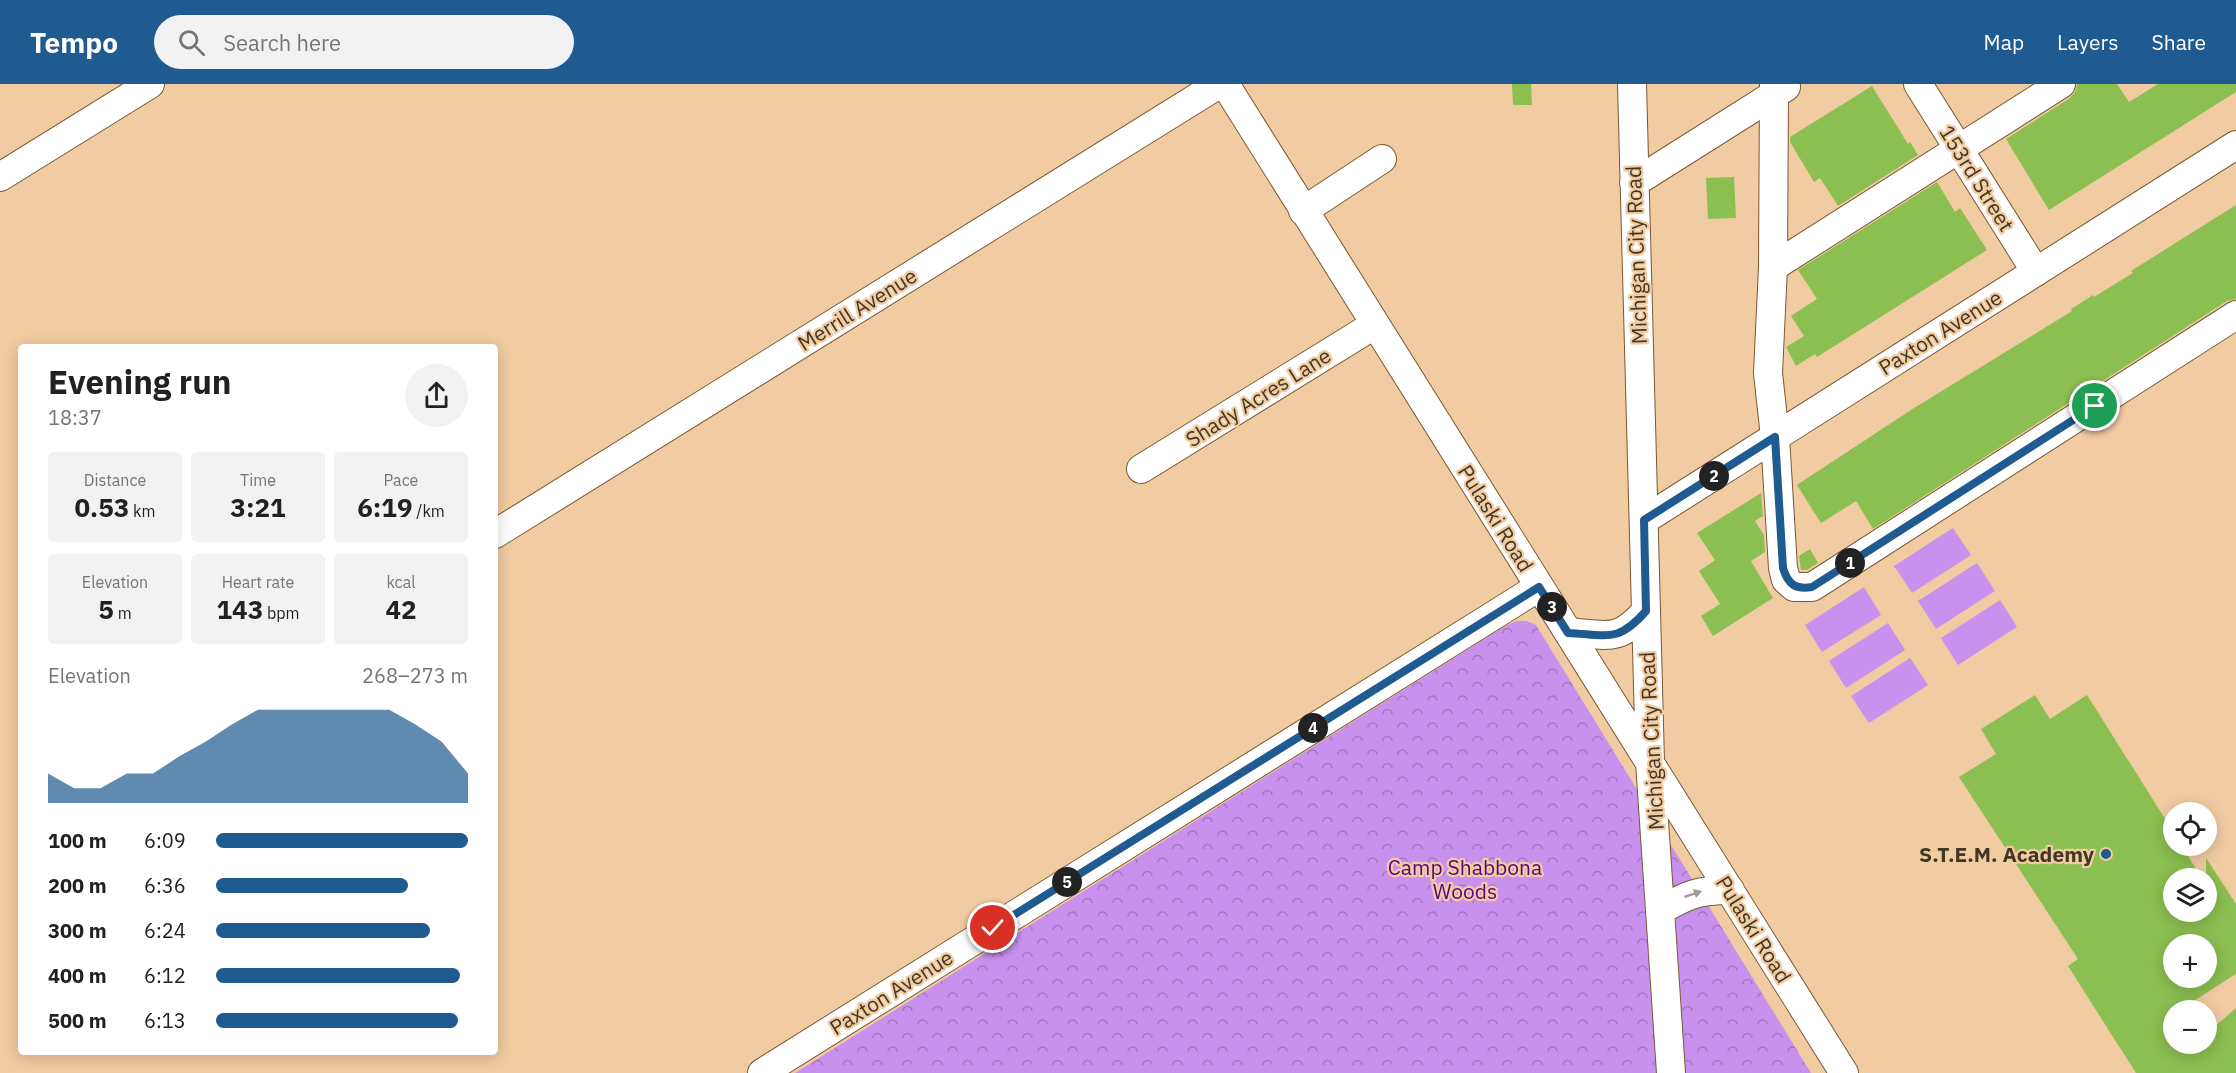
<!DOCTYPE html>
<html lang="en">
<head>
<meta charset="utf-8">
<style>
	body { margin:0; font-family:"IBM Plex Sans",sans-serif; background:#f2f2f2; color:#202124; height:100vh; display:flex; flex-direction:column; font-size:22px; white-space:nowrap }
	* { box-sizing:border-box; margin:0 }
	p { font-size:20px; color:#757577 }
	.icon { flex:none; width:33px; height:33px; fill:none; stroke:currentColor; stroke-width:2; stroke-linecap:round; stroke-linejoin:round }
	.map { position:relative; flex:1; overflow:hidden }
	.details { position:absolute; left:18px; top:260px; width:480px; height:711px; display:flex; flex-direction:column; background:#fff; border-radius:6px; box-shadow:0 3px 15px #0003 }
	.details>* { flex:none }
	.buttons { position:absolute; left:2163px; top:718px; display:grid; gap:12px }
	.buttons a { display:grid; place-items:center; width:54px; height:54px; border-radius:50%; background:#fff; box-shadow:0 3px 15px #0003; font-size:30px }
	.pin { position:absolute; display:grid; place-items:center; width:51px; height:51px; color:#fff; margin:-26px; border:3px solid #fff; border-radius:50%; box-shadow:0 2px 6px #0007 }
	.km { position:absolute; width:30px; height:30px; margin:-15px; border-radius:50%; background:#222; color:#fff; font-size:16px; line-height:30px; text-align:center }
	.round { display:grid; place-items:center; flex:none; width:63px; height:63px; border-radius:32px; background:#f2f2f2 }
	.head { display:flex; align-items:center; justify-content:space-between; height:102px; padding:0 30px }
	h1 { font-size:33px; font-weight:700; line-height:45px }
	.metrics { display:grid; grid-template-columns:repeat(3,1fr); gap:9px; height:102px; padding:6px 30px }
	.metrics div { display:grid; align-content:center; border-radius:6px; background:#f2f2f2; text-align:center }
	.metrics b { font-size:26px; font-weight:700 }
	.metrics small { font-size:16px; font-weight:400 }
	.metrics p { font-size:16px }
	.chart { height:168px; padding:12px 30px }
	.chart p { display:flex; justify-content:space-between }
	.chart svg { width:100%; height:108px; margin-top:6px; fill:#1f5a91; opacity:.7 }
	ul { padding:0 30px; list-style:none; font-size:20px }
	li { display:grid; grid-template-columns:96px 72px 1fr; align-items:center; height:45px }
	li i { height:15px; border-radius:8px; background:#1f5a91 }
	header { display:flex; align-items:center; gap:36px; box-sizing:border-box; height:84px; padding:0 30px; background:#1f5a91; color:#fff }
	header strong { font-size:28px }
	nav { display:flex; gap:33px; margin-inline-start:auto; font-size:21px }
	.search { width:420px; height:54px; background:#f2f2f2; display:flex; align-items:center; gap:15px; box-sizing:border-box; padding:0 21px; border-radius:33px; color:#757577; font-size:22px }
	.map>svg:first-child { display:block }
</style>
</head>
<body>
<header>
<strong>Tempo</strong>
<div class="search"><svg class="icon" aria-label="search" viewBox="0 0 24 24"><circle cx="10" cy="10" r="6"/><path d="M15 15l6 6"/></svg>Search here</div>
<nav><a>Map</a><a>Layers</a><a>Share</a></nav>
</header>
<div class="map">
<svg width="2236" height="989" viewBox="0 0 2236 989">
	<defs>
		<pattern id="park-crowns" width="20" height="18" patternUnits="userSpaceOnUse" patternTransform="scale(1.5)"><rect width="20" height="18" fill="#c791ed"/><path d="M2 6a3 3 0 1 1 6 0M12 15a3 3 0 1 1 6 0" fill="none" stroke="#a377c0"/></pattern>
	</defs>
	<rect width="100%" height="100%" fill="#f1cca2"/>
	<!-- green -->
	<path fill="#c791ed" d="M1953,444L1971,471L1912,509L1894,482Z
		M1977,479L1995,507L1936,545L1918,517Z
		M1864,503L1881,531L1822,568L1805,541Z
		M2000,516L2017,543L1958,581L1941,554Z
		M1888,539L1905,566L1846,604L1829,577Z
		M1910,574L1928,601L1869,639L1851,612Z"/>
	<!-- park -->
	<path fill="url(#park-crowns)" d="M1517,537H1527L1536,541L1811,989H795L1505,542Z"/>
	<!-- building -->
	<path fill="#8cbf51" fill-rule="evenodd" d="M1512,0H1531L1532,21H1513Z
		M2077,0H2117L2129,18L2158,0H2236V8L2049,126L2006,55L2070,14L2075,8Z
		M1872,2L1908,60L1910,58L1918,71L1838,122L1820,94L1814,98L1790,58V53Z
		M1734,93L1736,134L1708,135L1706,94Z
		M1937,98L1955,128L1960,124L1987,166L1817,273L1815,270L1796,282L1786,263L1804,252L1791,232L1817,215L1798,186Z
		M2236,121V215L2227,217L1873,445L1856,417L1821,439L1797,401L1914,324L2035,250L2072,227L2071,225L2093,211L2094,213L2133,189L2131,187Z
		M1761,409L1763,432L1755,437L1764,451L1765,468L1751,477L1773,514L1713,552L1701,532L1720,520L1699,487L1715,476L1697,449Z
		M1810,465L1818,479L1807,486H1801L1799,472Z
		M2035,611L2050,635L2087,611L2174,749V762H2182L2202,795H2174V828H2206V774L2236,820V890L2178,927H2174V960H2206V950L2236,924V989H2136L2068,882L2078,875L1959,693L1996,670L1981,645ZM2174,861H2206V894H2174Z"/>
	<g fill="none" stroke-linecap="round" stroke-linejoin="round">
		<!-- minor casing -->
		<g stroke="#795932" stroke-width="30">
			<path id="minor" d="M1225,0L1844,989
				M1632,0L1650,678L1671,989
				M1774,0L1773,183L1768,289L1775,353L1783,484L1786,496L1794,503H1812L2236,231
				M1918,0L2036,188
				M0,93L150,0
				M1634,99L1786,3
				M1303,127L1382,75
				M1773,183L2061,0
				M1141,385L1374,241
				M1644,436L2236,61
				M495,450L1219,0
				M1568,548C1608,551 1618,559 1646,527
				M1661,826C1687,811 1698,806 1730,806
				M762,989L1539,503"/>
		</g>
		<!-- minor -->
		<use href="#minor" stroke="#fff" stroke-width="28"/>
	</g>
	<!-- one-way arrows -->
	<defs><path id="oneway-solid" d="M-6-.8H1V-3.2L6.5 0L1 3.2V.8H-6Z" transform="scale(1.5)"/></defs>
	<use fill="#a29a92" href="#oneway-solid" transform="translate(1693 810) rotate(-18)"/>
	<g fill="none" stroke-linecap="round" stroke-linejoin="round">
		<!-- route casing -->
		<g stroke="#fff" stroke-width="12">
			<path id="route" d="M993,844L1539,503L1568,549C1608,551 1618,559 1646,527L1644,436L1775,353L1783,484C1788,500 1795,506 1812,503L2095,322"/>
		</g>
		<!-- route -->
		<use href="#route" stroke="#1f5a91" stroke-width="8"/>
	</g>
	<!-- markers -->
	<circle fill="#1f5a91" stroke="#f1cca2" stroke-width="2" cx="2106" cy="770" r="6"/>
	<g text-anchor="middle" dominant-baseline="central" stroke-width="4.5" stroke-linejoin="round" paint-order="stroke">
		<!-- street labels -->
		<g font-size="21" fill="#443625" stroke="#f1cca2">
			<text transform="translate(1977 94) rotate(58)">153rd Street</text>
			<text transform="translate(1636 171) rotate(-92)">Michigan City Road</text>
			<text transform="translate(857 225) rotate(-32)">Merrill Avenue</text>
			<text transform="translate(1940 248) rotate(-32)">Paxton Avenue</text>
			<text transform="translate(1258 313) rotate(-32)">Shady Acres Lane</text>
			<text transform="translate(1496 434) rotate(58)">Pulaski Road</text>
			<text transform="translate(1651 657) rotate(-93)">Michigan City Road</text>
			<text transform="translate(1754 845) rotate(58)">Pulaski Road</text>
			<text transform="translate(891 908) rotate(-32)">Paxton Avenue</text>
		</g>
		<!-- poi labels -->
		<g font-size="21" font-weight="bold" fill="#443625" stroke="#f1cca2" text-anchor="end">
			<text x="2094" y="770">S.T.E.M. Academy</text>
		</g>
		<!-- park labels -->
		<g font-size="21" fill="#5b0382" stroke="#f1cca2">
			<text x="1465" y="783">Camp Shabbona<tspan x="1465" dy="24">Woods</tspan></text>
		</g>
	</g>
</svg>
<div class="buttons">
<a><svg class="icon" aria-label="locate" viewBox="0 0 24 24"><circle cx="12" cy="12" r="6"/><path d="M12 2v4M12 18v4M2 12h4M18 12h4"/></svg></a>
<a><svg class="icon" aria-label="layers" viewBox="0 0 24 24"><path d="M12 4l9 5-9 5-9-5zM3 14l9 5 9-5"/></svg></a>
<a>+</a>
<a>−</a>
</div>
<div class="pin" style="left:2095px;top:322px;background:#1e9e55"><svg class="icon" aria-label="arrive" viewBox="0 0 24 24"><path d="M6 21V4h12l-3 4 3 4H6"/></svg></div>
<div class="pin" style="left:993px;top:844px;background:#d93025"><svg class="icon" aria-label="check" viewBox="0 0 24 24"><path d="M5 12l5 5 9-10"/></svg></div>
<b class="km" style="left:1850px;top:479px">1</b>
<b class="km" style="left:1714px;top:392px">2</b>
<b class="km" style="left:1552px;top:523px">3</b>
<b class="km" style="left:1313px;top:644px">4</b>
<b class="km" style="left:1067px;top:798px">5</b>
<section class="details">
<div class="head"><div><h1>Evening run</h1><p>18:37</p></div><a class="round"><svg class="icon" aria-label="share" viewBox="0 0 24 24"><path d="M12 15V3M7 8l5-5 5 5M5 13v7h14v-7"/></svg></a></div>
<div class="metrics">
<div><p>Distance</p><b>0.53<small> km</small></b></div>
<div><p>Time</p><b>3:21</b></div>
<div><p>Pace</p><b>6:19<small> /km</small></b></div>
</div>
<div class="metrics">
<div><p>Elevation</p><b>5<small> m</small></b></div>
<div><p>Heart rate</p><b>143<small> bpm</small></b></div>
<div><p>kcal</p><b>42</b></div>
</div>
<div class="chart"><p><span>Elevation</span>268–273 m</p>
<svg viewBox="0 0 160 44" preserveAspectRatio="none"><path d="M0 44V32L10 38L20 38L30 32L40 32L50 25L60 19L70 12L80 6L90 6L100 6L110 6L120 6L130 6L140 12L150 19L160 32V44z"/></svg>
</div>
<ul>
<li><b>100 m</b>6:09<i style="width:100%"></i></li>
<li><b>200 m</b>6:36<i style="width:76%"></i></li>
<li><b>300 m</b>6:24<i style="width:85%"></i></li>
<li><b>400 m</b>6:12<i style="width:97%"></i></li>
<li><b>500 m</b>6:13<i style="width:96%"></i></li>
</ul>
</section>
</div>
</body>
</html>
